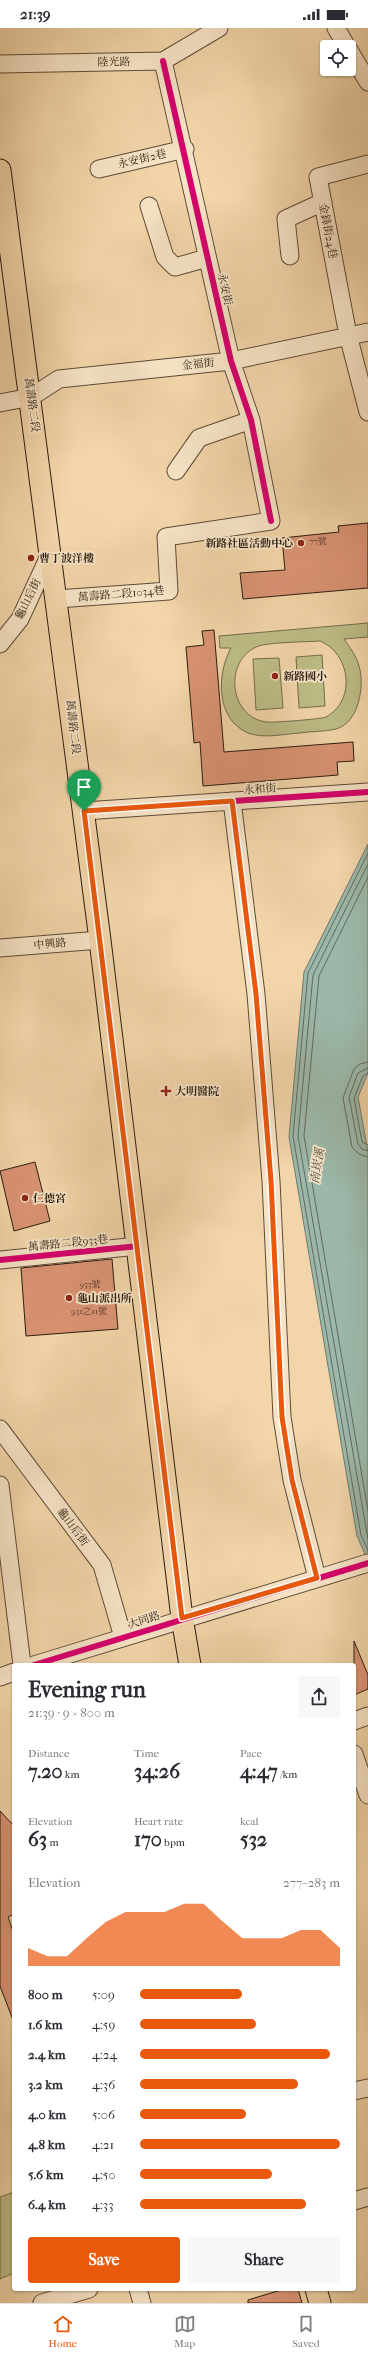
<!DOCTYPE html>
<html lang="en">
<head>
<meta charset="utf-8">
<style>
	body { margin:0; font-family:"IM FELL French Canon","Noto Serif TC",serif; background:#f7f7f7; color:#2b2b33; height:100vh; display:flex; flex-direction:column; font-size:15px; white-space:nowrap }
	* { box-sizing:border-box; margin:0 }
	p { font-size:13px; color:#7c7c81 }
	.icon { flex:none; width:22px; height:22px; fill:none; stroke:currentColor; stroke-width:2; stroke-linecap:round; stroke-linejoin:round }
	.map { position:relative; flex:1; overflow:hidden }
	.drawer { position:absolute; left:12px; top:1635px; width:344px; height:628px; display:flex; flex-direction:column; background:#fff; border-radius:4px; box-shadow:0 1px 3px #0004 }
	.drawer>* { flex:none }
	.buttons { position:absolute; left:320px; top:12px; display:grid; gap:8px }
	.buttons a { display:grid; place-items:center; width:36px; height:36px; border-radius:4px; background:#fff; box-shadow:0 1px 3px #0004; font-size:20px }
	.pin { position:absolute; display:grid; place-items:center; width:34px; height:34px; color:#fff; margin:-41px -17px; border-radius:50% 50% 50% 0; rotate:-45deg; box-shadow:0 0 4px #0007 }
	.pin .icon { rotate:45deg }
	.round { display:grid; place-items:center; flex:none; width:42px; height:42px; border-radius:4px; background:#f7f7f7 }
	.head { display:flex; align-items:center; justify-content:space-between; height:68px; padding:0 16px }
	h1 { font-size:22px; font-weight:700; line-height:30px }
	.stats { display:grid; grid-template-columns:repeat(3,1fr); gap:6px; height:68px; padding:4px 16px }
	.stats div { display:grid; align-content:center }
	.stats b { font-size:20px; font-weight:700 }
	.stats small { font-size:11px; font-weight:400 }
	.stats p { font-size:11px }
	.chart { height:112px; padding:8px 16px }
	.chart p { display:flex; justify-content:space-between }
	.chart svg { width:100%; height:72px; margin-top:4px; fill:#ea580c; opacity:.7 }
	.action { display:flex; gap:8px; margin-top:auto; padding:8px 16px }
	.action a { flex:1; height:46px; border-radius:4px; background:#ea580c; color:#fff; font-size:16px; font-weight:700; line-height:46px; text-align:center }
	.action a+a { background:#f7f7f7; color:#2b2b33 }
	ul { padding:0 16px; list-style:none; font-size:13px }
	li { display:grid; grid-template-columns:64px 48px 1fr; align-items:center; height:30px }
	li i { height:10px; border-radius:5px; background:#ea580c }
	.status { display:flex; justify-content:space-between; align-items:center; height:28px; padding:0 20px; background:#fff; direction:ltr }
	.status svg { height:11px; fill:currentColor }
	.tab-bar { display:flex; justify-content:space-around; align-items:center; height:56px; border-top:1px solid #e1e1e2; background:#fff; font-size:11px; color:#7c7c81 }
	.tab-bar a { display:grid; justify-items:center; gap:2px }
	.tab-bar .active { color:#ea580c }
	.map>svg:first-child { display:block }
</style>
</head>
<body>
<div class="status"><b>21:39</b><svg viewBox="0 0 49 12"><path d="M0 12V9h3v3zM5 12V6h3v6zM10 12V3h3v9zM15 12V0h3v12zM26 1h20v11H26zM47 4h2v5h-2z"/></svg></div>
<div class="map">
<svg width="368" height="2275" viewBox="0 0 368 2275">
	<rect width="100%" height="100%" fill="#f2d5a9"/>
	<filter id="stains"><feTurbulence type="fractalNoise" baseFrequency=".005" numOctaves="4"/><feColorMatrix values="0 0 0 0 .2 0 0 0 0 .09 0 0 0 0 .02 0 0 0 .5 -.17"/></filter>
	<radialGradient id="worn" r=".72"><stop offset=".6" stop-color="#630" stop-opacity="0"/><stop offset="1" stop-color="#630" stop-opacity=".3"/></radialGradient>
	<!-- green -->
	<path fill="#bdbd86" stroke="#746d4c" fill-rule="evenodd" d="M368,595V609L344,611C350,620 356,627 359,638C365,657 359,695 336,701C325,704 311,703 300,705C283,706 265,711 248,705C215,691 217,645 231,620H220L219,608ZM320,613C350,625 357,672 326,689C322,691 272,695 266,694C230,689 223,635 256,619C266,614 307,614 320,613Z
		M322,627L325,678L299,680L296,629Z
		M279,630L283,680L256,682L253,631Z
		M14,2164V2245L0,2251V2169Z"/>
	<!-- water -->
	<path fill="#9bb8aa" stroke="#6e7a6d" d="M368,816V1045L358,1069L368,1124V1533L357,1508L289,1109L304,944Z"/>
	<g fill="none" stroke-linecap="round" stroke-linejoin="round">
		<!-- shore -->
		<path stroke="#636a5e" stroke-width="1" d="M368,825L308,945L293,1108L361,1507L368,1523
			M368,836L313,947L298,1108L368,1511
			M368,849L319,948L304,1108L368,1483
			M368,1034L360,1036L354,1041L343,1070L352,1119L359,1126L368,1129
			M368,1040L358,1045L349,1069L358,1116L362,1121L368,1123
			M368,1045L363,1048L354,1070L362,1114L368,1117"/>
	</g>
	<!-- building -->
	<path fill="#da9374" stroke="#2b1d11" d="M368,495V560L243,571L240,545L285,542L282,510L339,504L338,498Z
		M214,602L224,724L353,714L354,733L337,734L338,747L203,758L200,714L194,715L186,619L204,617L202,603Z
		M35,1134L50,1193L14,1203L0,1143Z
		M112,1231L118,1301L26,1308L21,1240Z
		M354,1613L368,1647V1661L354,1667Z
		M0,1783L14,1798V1886L8,1889L14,1906L13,1992L0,1958Z
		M284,2261H298L302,2275H248V2272Z"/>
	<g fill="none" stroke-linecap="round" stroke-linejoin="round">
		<!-- minor casing -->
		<g stroke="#5d4b37" stroke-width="19">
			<path id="minor" d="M336,0L347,19
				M349,22L368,54
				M0,36L163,33L219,0
				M368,136L318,149L348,307L368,384
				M99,141L185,121
				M149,178L165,229L175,239L207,230
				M290,228L286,191L323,174
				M0,375L31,369L59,351L231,333L368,304
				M176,443L199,410L251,392
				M57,571L169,563L166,509L271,493L251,392L231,333L163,33
				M0,616L20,591L51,524
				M232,773L256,966L271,1153L282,1389L292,1452L317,1550
				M84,783L368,764
				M0,920L100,912
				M0,1232L138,1218
				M0,1401L102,1537L123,1609
				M0,1457L22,1637
				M34,1637L368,1535
				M0,1649L14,1644
				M354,1693L368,1688
				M354,1726L368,1767
				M354,2063L368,2060
				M354,2173L368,2169
				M138,2261L142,2275
				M42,2275L89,2261"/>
		</g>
		<!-- major casing -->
		<g stroke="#2b1d11" stroke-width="23">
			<path id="major" d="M0,142L100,912L182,1590L190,1637
				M316,2261L320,2275"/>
		</g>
		<!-- minor -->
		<use href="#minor" stroke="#f7e4c7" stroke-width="17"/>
		<!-- major -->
		<use href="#major" stroke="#f2d5a9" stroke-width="21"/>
		<!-- cycleway casing -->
		<g stroke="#f7e4c7" stroke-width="8">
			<path id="cycleway" d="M163,33L231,333L251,392L271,493
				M84,783L368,764
				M0,1232L138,1218
				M34,1637L368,1535"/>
		</g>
		<!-- cycleway -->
		<use href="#cycleway" stroke="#d6006c" stroke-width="6"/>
	</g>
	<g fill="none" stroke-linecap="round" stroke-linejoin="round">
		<!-- route casing -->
		<g stroke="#fff" stroke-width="8">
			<path id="route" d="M232,773L256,966L271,1153L282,1389L292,1452L317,1550L182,1590L84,783Z"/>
		</g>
		<!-- route -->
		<use href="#route" stroke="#ea580c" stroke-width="5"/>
	</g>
	<!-- markers -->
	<g fill="#8f2418" stroke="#f7e4c7" stroke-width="1.5">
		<circle cx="301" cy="515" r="4"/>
		<circle cx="31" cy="530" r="4"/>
		<circle cx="275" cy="648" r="4"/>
		<path d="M164 1057h4v4h4v4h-4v4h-4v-4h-4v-4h4z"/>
		<circle cx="25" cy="1170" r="4"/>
		<circle cx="69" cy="1270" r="4"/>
	</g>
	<g text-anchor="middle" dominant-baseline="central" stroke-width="3.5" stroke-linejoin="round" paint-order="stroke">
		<!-- number labels -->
		<g font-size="9" fill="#573a2a">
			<text x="318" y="513">77號</text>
			<text x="90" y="1256">933號</text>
			<text x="89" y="1283">931之11號</text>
		</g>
		<!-- street labels -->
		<g font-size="11" fill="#2b1d11" stroke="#f7e4c7">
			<text transform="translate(114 34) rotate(-1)">陸光路</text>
			<text transform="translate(142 131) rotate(-13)">永安街2巷</text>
			<text transform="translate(328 203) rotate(79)">金鋒街24巷</text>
			<text transform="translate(225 261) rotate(77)">永安街</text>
			<text transform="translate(198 336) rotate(-6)">金福街</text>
			<text transform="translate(32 377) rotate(82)">萬壽路二段</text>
			<text transform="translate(121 566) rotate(-5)">萬壽路二段1034巷</text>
			<text transform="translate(28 571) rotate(-64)">龜山后街</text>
			<text transform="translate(73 699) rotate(83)">萬壽路二段</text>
			<text transform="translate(260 761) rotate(-4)">永和街</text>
			<text transform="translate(50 916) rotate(-5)">中興路</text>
			<text transform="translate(68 1215) rotate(-6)">萬壽路二段933巷</text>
			<text transform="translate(73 1499) rotate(53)">龜山后街</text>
			<text transform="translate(144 1592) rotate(-18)">大同路</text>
		</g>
		<!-- poi labels -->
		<g font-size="11" font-weight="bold" fill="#2b1d11" stroke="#f7e4c7" text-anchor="start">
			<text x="293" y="515" text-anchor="end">新路社區活動中心</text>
			<text x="39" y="530">曹丁波洋樓</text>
			<text x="283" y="648">新路國小</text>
			<text x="175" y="1063">大明醫院</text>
			<text x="33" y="1170">仁德宮</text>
			<text x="77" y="1270">龜山派出所</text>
		</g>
		<!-- water labels -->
		<g font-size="12" font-style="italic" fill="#4d4c3f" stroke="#f7e4c7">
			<text transform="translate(317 1138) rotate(-81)">南崁溪</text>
		</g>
	</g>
	<rect width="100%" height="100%" filter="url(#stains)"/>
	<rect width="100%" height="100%" fill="url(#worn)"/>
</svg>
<div class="buttons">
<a><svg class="icon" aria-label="locate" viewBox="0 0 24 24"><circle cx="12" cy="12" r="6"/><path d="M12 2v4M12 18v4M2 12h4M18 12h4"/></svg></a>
</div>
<div class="pin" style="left:84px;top:783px;background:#1e9e55"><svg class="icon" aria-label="arrive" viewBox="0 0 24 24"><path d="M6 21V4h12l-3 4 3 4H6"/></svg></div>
<section class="drawer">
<div class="head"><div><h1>Evening run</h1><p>21:39 · 9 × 800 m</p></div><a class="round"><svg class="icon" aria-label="share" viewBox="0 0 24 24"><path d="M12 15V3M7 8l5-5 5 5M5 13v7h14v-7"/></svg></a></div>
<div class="stats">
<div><p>Distance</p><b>7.20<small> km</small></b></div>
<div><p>Time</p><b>34:26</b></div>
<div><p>Pace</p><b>4:47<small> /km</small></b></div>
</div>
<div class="stats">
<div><p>Elevation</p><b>63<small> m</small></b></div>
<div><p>Heart rate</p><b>170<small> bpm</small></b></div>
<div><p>kcal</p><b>532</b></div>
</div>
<div class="chart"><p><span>Elevation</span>277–283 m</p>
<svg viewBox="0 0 160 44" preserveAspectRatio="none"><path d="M0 44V33L10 38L20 38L30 27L40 17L50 11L60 11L70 11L80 6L90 6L100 17L110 27L120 27L130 27L140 22L150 22L160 33V44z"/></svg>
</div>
<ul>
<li><b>800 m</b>5:09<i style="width:51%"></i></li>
<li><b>1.6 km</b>4:59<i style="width:58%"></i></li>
<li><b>2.4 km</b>4:24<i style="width:95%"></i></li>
<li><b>3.2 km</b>4:36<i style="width:79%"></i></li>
<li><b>4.0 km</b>5:06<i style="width:53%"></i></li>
<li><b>4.8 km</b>4:21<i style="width:100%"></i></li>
<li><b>5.6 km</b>4:50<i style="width:66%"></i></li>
<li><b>6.4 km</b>4:33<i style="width:83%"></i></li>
</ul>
<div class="action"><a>Save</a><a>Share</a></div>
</section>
</div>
<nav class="tab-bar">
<a class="active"><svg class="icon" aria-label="home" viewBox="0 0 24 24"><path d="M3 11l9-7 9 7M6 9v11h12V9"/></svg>Home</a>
<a><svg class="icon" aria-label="map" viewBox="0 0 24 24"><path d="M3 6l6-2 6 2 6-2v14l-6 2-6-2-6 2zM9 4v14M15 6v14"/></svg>Map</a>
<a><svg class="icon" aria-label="saved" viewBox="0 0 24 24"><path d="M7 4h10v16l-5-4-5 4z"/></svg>Saved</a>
</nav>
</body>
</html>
